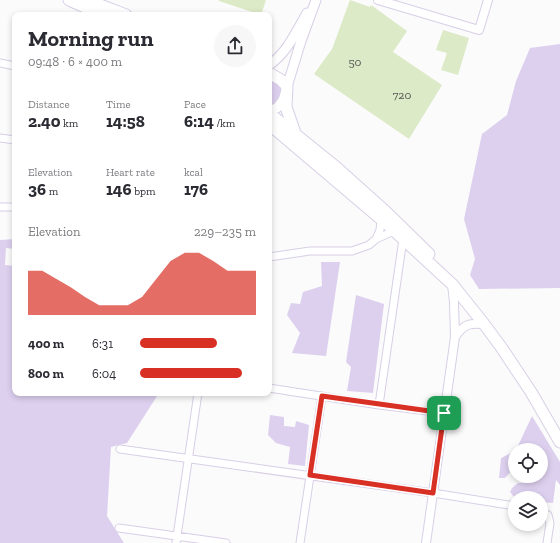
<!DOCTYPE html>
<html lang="en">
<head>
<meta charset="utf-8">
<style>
	body { margin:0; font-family:"Zilla Slab",serif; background:#f7f7f7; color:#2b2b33; height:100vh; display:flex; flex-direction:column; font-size:15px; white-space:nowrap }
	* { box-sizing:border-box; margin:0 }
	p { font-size:13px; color:#7c7c81 }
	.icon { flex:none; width:22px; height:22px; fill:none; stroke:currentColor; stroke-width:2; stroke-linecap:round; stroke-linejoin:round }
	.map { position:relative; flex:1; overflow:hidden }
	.details { position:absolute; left:12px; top:12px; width:260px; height:384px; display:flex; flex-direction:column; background:#fff; border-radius:8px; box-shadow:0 2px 6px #0003 }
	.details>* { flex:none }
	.fabs { position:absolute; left:508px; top:443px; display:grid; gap:8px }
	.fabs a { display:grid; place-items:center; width:40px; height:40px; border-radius:50%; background:#fff; box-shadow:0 2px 6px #0003; font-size:20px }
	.pin { position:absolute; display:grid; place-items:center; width:34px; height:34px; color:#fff; margin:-17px; border-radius:8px; box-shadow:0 2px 6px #0006 }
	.round { display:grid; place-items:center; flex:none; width:42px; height:42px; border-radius:21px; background:#f7f7f7 }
	.head { display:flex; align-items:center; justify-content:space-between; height:68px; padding:0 16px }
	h1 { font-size:22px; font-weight:700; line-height:30px }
	.figures { display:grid; grid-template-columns:repeat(3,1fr); gap:6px; height:68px; padding:4px 16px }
	.figures div { display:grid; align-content:center }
	.figures b { font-size:17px; font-weight:700 }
	.figures small { font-size:11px; font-weight:400 }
	.figures p { font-size:11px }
	.chart { height:112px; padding:8px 16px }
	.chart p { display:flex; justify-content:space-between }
	.chart svg { width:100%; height:72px; margin-top:4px; fill:#d93025; opacity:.7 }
	ul { padding:0 16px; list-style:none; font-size:13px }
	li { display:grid; grid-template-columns:64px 48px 1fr; align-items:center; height:30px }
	li i { height:10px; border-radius:5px; background:#d93025 }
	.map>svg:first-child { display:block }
</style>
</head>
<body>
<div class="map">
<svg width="560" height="543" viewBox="0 0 560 543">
	<rect width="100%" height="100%" fill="#fbfbfb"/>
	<!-- green -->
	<path fill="#ddd0ef" d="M560,44V288L479,289L470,275L475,259L464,219L482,134L507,115L516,81L530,48Z
		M269,79L274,80L281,87C280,98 279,103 269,107Z
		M15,239V249L6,248L5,265L15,266V393H159L127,443L111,447L107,516L124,543H0V240Z
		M321,262H340L326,356L292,353L300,333L287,315L291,303L300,304L303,292L322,286Z
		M356,295L384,304L373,393L347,391L351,367L346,362Z
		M270,415L284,417V426L295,427L296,421L309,425L305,466L288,464L290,447L276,443L268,435Z
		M532,416L560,462V485L556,480L553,503L541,502V498H515L510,492L512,488L518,483H526L527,476H541V450H516Z
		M515,451V467L505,478H499L501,458Z"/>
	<!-- building -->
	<path fill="#dceac7" d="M219,0H266L261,15L219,1Z
		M350,0L370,7L371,5L407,31L393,52L442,85L409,139L314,74L332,49Z
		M443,30L469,38L458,75L441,70L447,53L436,50Z"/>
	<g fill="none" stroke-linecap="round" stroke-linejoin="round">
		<!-- minor casing -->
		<g stroke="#d8cfe6" stroke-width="9">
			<path id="minor" d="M0,63L15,66
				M0,138L15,140
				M0,207H15
				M376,239L380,230L381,220
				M269,257L310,251H352L369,245L376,239L394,231
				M269,388L379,405L444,413
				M379,405L403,239
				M120,449L433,493L515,506
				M541,511L548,515L550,523L547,543
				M119,528L226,543
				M176,543L198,393
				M300,543L322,396"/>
		</g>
		<!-- tertiary casing -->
		<g stroke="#d8cfe6" stroke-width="10">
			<path id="tertiary" d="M378,0L479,30L488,0
				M455,337C464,324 469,323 484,324
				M426,543L455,337L454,303L452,284"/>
		</g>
		<!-- secondary casing -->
		<g stroke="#d8cfe6" stroke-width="11">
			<path id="secondary" d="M269,65C287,53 296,32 307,13
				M269,110L277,108L283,100L301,41L316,0"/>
		</g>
		<!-- trunk casing -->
		<g stroke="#d8cfe6" stroke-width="13">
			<path id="trunk" d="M69,0L103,15
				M87,0L126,15
				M269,73L281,80L287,86L286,107L295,133
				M269,113L336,167L384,210L429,254
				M269,124L388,225L452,284L484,324L501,347L531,392L560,442"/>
		</g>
		<!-- minor -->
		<use href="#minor" stroke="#fff" stroke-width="7"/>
		<!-- tertiary -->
		<use href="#tertiary" stroke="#fff" stroke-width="8"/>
		<!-- secondary -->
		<use href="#secondary" stroke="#fff" stroke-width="9"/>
		<!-- trunk -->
		<use href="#trunk" stroke="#fff" stroke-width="11"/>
	</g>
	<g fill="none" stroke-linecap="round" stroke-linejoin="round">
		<!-- route casing -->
		<g stroke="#fff" stroke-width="8">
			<path id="route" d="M322,396L444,413L433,493L310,475Z"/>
		</g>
		<!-- route -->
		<use href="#route" stroke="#d93025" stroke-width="5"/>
	</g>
	<g text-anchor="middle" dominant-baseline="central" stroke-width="4" stroke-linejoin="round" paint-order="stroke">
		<!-- number labels -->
		<g font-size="12" fill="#575855">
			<text x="355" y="62">50</text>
			<text x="402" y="95">720</text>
		</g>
	</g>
</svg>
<div class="fabs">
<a><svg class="icon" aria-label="locate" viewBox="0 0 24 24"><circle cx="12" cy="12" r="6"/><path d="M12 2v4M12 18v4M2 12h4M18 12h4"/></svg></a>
<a><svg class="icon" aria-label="layers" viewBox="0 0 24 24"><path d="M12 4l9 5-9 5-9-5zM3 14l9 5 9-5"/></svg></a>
</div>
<div class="pin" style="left:444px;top:413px;background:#1e9e55"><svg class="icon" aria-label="arrive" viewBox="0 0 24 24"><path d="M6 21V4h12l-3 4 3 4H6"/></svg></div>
<section class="details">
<div class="head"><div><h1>Morning run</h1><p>09:48 · 6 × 400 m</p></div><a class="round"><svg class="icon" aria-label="share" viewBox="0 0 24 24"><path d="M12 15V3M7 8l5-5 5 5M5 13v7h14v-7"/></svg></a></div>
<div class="figures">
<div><p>Distance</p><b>2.40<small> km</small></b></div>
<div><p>Time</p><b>14:58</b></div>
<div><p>Pace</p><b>6:14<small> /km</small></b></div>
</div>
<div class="figures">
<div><p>Elevation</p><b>36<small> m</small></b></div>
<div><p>Heart rate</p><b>146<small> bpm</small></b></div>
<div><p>kcal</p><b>176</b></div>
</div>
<div class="chart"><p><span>Elevation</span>229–235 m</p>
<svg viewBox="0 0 160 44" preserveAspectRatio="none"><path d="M0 44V17L10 17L20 22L30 27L40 33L50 38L60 38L70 38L80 33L90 22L100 11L110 6L120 6L130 11L140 17L150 17L160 17V44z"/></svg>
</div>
<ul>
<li><b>400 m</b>6:31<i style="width:66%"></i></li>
<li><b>800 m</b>6:04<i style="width:88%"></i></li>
</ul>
</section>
</div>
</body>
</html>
